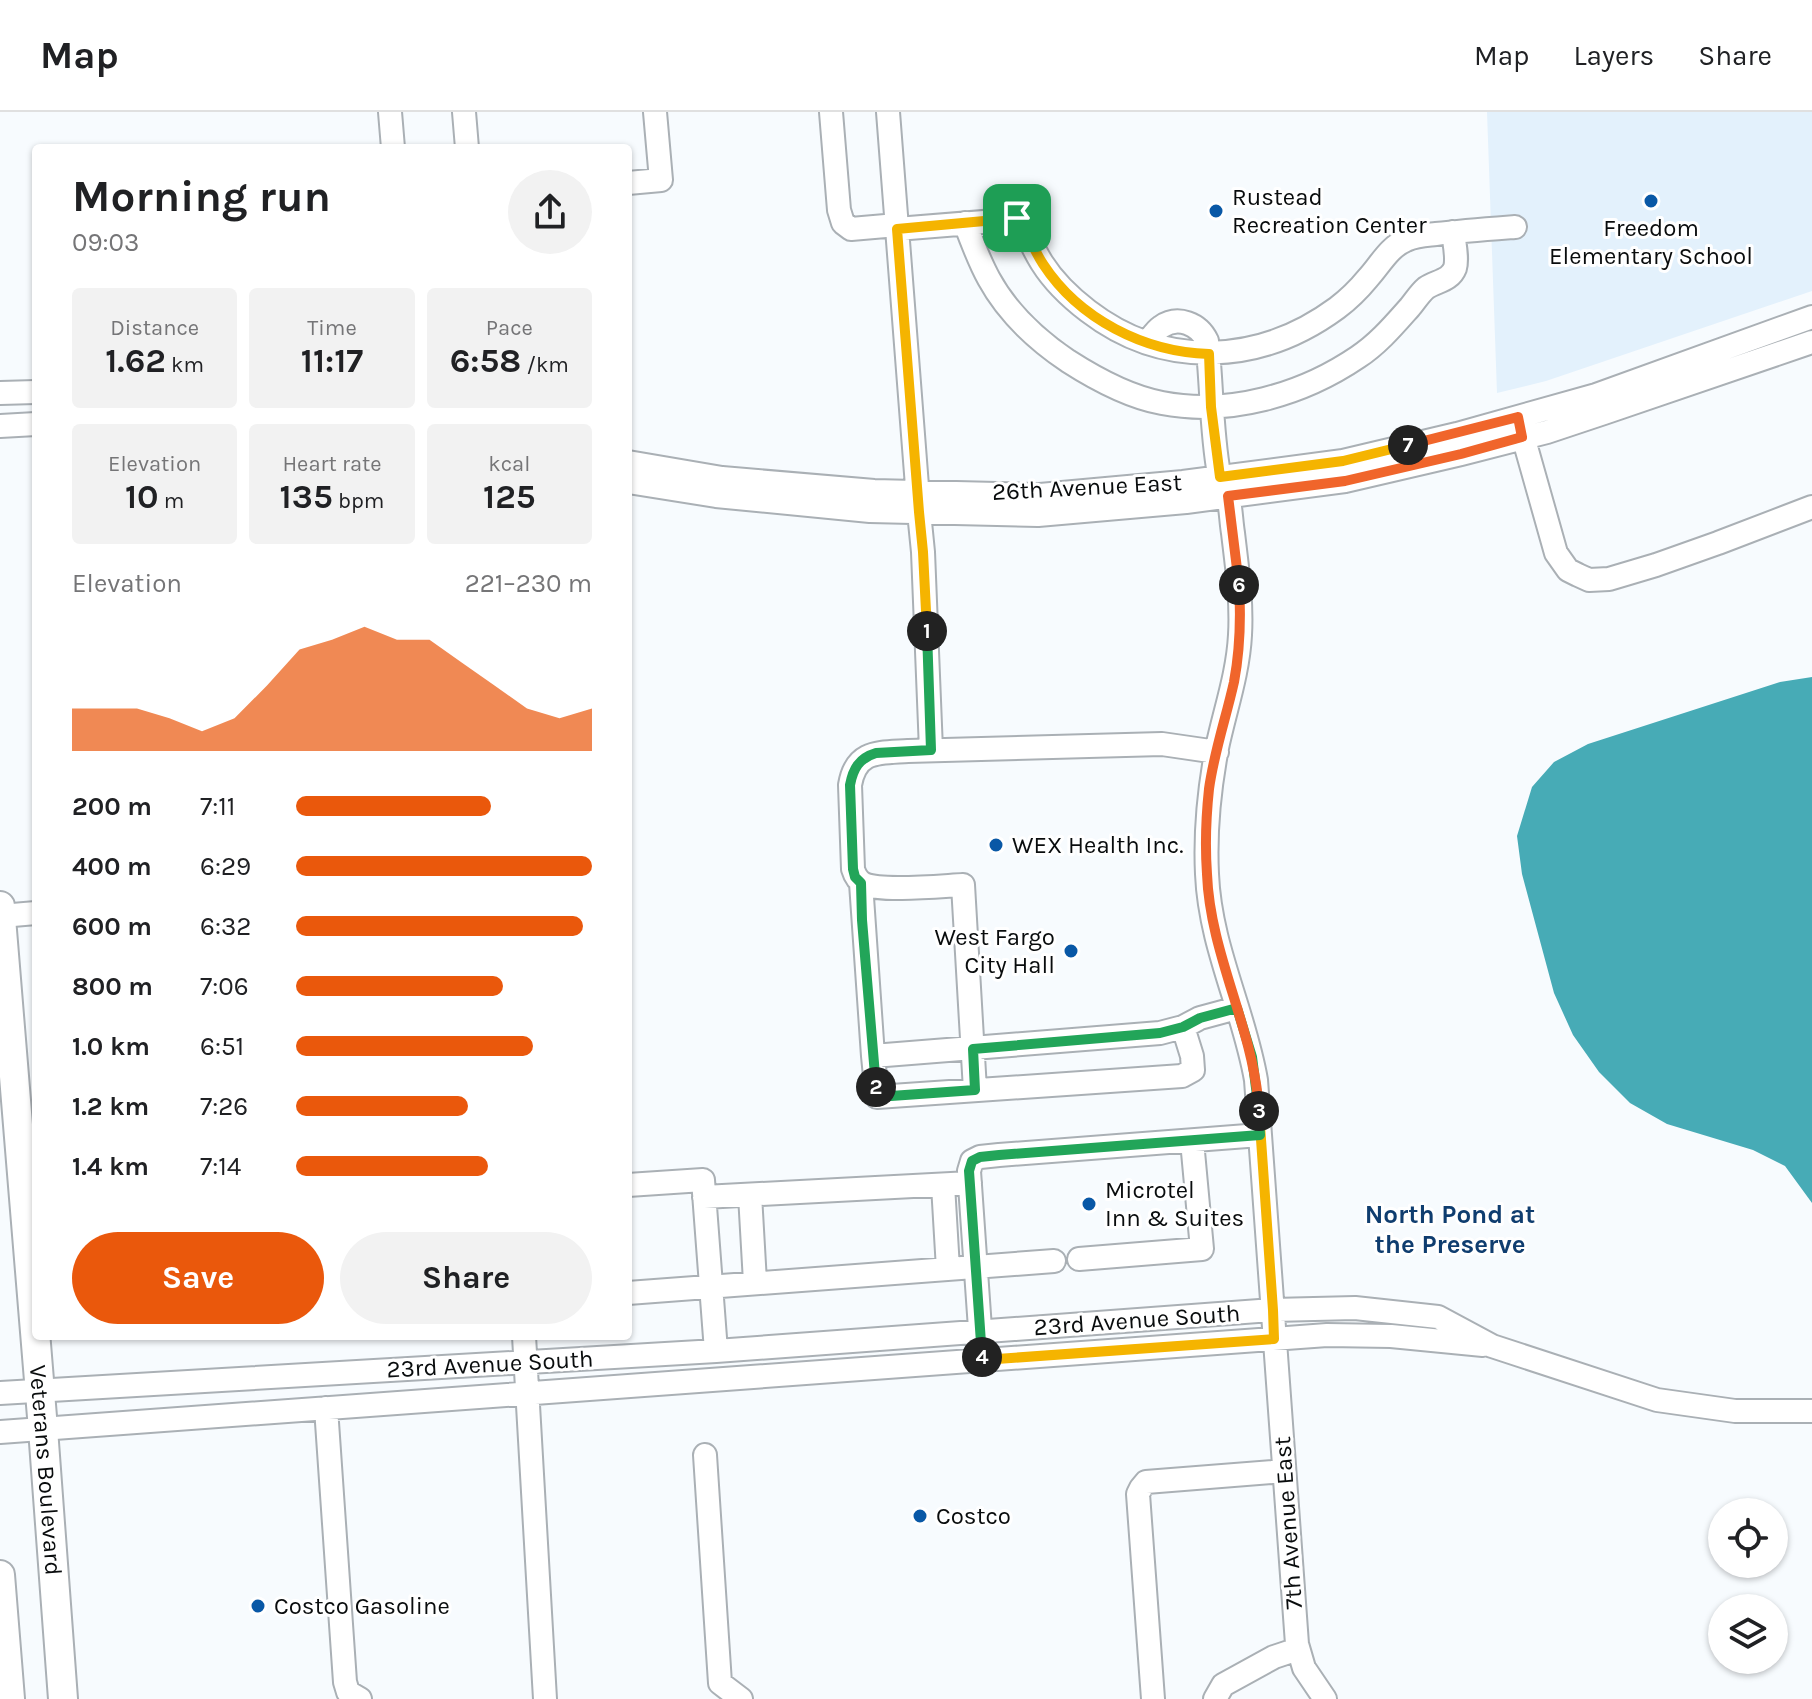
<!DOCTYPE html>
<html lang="en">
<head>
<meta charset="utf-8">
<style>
	body { margin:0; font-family:Karla,sans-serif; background:#f2f2f2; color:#202124; height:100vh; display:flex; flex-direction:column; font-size:30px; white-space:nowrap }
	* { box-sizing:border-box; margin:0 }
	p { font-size:26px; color:#757577 }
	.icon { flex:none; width:44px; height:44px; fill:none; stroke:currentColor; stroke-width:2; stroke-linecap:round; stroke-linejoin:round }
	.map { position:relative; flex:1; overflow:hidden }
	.drawer { position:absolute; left:32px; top:32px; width:600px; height:1196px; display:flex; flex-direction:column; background:#fff; border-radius:8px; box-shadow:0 2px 6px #0004 }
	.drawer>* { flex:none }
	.buttons { position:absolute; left:1708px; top:1386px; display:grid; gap:16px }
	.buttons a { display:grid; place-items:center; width:80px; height:80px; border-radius:50%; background:#fff; box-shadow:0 2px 6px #0004; font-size:40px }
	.pin { position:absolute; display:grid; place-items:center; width:68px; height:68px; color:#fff; margin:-34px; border-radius:16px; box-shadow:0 4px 12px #0006 }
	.km { position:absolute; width:40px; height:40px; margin:-20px; border-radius:50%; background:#222; color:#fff; font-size:22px; line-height:40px; text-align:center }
	.round { display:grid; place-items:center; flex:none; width:84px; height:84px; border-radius:42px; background:#f2f2f2 }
	.headline { display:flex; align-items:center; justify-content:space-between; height:136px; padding:0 40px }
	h1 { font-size:44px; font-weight:700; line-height:60px }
	.stats { display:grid; grid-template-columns:repeat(3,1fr); gap:12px; height:136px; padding:8px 40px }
	.stats div { display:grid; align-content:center; border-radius:8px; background:#f2f2f2; text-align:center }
	.stats b { font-size:34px; font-weight:700 }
	.stats small { font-size:22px; font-weight:400 }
	.stats p { font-size:22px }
	.chart { height:224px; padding:16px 40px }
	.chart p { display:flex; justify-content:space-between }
	.chart svg { width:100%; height:144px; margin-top:8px; fill:#ea580c; opacity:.7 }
	.primary-button { display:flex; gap:16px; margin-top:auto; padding:16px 40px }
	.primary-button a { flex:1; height:92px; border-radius:48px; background:#ea580c; color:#fff; font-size:32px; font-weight:700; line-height:92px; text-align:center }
	.primary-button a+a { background:#f2f2f2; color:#202124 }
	ul { padding:0 40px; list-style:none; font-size:26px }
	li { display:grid; grid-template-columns:128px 96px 1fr; align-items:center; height:60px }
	li i { height:20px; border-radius:10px; background:#ea580c }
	header { display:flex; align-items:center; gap:48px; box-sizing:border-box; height:112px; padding:0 40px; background:#fff; border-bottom:2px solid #e0e0e0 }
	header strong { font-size:38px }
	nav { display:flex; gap:44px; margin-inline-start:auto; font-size:28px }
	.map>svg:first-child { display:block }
</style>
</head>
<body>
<header>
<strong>Map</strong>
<nav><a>Map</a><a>Layers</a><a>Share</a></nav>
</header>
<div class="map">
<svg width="1812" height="1587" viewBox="0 0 1812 1587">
	<rect width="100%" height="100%" fill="#f7fbfe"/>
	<!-- built -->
	<path fill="#e3f1fc" d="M1487,0H1812V179L1546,269L1497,281Z"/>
	<!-- water -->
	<path fill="#47abb6" d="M1812,565V1091L1785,1054L1753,1038L1667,1012L1630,991L1599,960L1573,923L1554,881L1522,762L1517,724L1532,675L1554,650L1588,632L1780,570Z"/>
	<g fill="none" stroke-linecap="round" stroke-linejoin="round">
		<!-- minor casing -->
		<g stroke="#aab0b5" stroke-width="26">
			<path id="minor" d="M390,0L393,36
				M464,0L467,36
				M831,0L839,98L843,111L851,117L897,113
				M888,0L919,400L923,440L931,638
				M628,71L661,68L655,0
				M965,111C972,130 979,149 989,167C1007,200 1037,228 1068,249C1096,267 1129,285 1162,291C1229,304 1302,283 1358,245C1378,232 1394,213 1410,195C1415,189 1420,181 1426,176C1436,169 1450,169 1455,156C1458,146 1454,130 1453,120
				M897,117L1020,107C1027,122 1033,137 1042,151C1054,170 1071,186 1088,199C1165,258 1261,252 1337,196C1349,187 1359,177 1368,166C1380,153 1389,135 1406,128C1416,123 1426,123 1436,122C1462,119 1489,117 1515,115
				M1147,231C1151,226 1155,219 1161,215C1178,203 1199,212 1207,229C1212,273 1211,318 1219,362C1221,370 1226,377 1228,384C1231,396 1231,409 1233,421C1237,455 1242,489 1240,523C1238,562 1225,598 1217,636C1209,678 1205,720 1207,762C1210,835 1244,898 1256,968L1297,1532L1304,1556L1325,1587
				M0,281L36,280
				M1519,310L1556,441L1568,458L1578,463L1589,468L1609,467L1656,453L1718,431L1812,395
				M0,314L36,312
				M628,350L722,366L874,379L1040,383L1183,370L1343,349L1457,322L1596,283L1812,205
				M628,370L716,384L870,399L1038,403L1186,390L1345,369L1461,342L1547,320L1604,301L1812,230
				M861,771L873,944L1160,921L1183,915L1200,906L1237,896
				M1,804L36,801
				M873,944L877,985L1182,964L1193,958L1192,944L1183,915
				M975,978L963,773C942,774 882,780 864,772C858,769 855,764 853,757L850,673C856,638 878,641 908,639L1162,632L1217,640
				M628,1073L703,1068L716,1239
				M943,1073L948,1157
				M750,1083L755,1170
				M704,1085L970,1071
				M1079,1147L1202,1137L1192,1029
				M628,1181L1054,1149
				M524,1224L545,1587
				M981,1231L969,1059L972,1049L980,1045L999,1043L1260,1023
				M0,1281L716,1239L1273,1198L1355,1196L1438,1205L1492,1234L1657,1288L1735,1299H1812
				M326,1296L345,1570L348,1580L360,1587
				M0,1320L1327,1223L1391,1224L1483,1233
				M705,1343L720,1571L741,1587
				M1153,1587L1138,1382L1141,1376L1146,1370L1284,1359
				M1215,1587L1223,1573L1274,1545L1298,1537"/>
		</g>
		<!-- major casing -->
		<g stroke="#aab0b5" stroke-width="32">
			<g id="major">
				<path id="s1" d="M0,794L43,1317L63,1587"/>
				<path d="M0,1463L10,1587"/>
			</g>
		</g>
		<!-- minor -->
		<use href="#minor" stroke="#fff" stroke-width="22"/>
		<!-- major -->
		<use href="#major" stroke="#fff" stroke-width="28"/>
	</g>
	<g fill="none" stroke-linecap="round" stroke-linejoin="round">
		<!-- split-1 casing -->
		<g stroke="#fff" stroke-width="16">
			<path id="split-1" d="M927,519L923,440L919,400L897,117L1017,106"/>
		</g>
		<!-- split-2 casing -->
		<g stroke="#fff" stroke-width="16">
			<path id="split-2" d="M876,975L862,808L861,771L855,765L853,757L850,673C853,657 859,646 876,641L931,638L927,519"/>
		</g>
		<!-- split-3 casing -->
		<g stroke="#fff" stroke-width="16">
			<path id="split-3" d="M876,975L877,985L975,978L973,937L1160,921L1183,915L1200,906L1237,896L1252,945L1259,999"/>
		</g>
		<!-- split-4 casing -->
		<g stroke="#fff" stroke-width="16">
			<path id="split-4" d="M982,1245L983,1248L1274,1227L1273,1198L1259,999"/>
		</g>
		<!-- split-5 casing -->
		<g stroke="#fff" stroke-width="16">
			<path id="split-5" d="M982,1245L969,1059L972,1049L980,1045L999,1043L1260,1023L1258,987"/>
		</g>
		<!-- split-6 casing -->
		<g stroke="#fff" stroke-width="16">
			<path id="split-6" d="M1239,473C1241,506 1240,538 1234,570C1226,606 1214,640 1209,677C1206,705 1205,734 1207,762C1210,840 1250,910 1258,987"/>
		</g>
		<!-- split-7 casing -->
		<g stroke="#fff" stroke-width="16">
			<path id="split-7" d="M1239,473L1228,384L1345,369L1461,342L1522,325L1518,305L1408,333"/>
		</g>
		<!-- split-8 casing -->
		<g stroke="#fff" stroke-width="16">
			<path id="split-8" d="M1017,106L1020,107C1027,122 1034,138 1043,152C1079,207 1144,240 1209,242L1211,295L1220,365L1343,349L1408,333"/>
		</g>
		<!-- split-1 -->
		<use href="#split-1" stroke="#f5b400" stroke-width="10"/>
		<!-- split-2 -->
		<use href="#split-2" stroke="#22a559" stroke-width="10"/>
		<!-- split-3 -->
		<use href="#split-3" stroke="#22a559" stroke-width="10"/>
		<!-- split-4 -->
		<use href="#split-4" stroke="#f5b400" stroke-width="10"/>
		<!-- split-5 -->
		<use href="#split-5" stroke="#22a559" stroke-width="10"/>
		<!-- split-6 -->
		<use href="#split-6" stroke="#f0652b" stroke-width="10"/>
		<!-- split-7 -->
		<use href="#split-7" stroke="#f0652b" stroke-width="10"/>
		<!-- split-8 -->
		<use href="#split-8" stroke="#f5b400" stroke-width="10"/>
	</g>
	<!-- markers -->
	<g fill="#0958a6" stroke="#fff" stroke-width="3">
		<circle cx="1651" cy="89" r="8"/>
		<circle cx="1216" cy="99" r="8"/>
		<circle cx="996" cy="733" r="8"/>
		<circle cx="1071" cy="839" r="8"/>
		<circle cx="1089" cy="1092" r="8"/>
		<circle cx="920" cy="1404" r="8"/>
		<circle cx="258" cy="1494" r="8"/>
	</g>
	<g text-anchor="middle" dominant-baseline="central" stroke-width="6" stroke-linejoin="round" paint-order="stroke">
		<!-- poi labels -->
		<g font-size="24" fill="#090c0d" stroke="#fff" text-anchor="start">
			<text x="1232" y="85">Rustead<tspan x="1232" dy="28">Recreation Center</tspan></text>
			<text x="1651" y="116" text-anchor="middle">Freedom<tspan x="1651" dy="28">Elementary School</tspan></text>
			<text x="1012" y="733">WEX Health Inc.</text>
			<text x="1055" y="825" text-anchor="end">West Fargo<tspan x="1055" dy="28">City Hall</tspan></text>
			<text x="1105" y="1078">Microtel<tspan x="1105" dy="28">Inn &amp; Suites</tspan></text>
			<text x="936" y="1404">Costco</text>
			<text x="274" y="1494">Costco Gasoline</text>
		</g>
		<!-- street labels -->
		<g font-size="24" fill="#090c0d" stroke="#fff">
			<text transform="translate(1087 375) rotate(-3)">26th Avenue East</text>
			<text transform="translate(1137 1208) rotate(-4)">23rd Avenue South</text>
			<text transform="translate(490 1252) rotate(-3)">23rd Avenue South</text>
			<text stroke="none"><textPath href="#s1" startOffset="566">Veterans Boulevard</textPath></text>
			<text transform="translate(1288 1411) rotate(-94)">7th Avenue East</text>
		</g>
		<!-- neighbourhood labels -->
		<g font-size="26" font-weight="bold" fill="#0f3d6f" stroke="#fff">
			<text x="1450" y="1102">North Pond at<tspan x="1450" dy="30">the Preserve</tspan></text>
		</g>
	</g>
</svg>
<div class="buttons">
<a><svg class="icon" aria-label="locate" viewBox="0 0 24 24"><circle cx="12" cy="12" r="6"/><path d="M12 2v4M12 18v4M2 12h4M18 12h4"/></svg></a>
<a><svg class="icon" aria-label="layers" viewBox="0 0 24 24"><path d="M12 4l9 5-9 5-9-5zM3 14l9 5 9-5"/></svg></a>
</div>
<div class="pin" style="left:1017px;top:106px;background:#1e9e55"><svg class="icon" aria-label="arrive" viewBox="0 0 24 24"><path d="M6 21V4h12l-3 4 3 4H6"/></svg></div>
<b class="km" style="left:927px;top:519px">1</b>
<b class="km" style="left:876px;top:975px">2</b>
<b class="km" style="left:1259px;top:999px">3</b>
<b class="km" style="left:982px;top:1245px">4</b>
<b class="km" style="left:1239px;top:473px">6</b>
<b class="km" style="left:1408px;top:333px">7</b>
<section class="drawer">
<div class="headline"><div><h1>Morning run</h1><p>09:03</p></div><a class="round"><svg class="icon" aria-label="share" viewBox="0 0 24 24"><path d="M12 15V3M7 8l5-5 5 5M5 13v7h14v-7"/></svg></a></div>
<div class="stats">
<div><p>Distance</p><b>1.62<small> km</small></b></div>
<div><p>Time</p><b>11:17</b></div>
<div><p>Pace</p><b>6:58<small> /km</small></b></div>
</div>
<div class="stats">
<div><p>Elevation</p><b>10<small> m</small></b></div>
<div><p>Heart rate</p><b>135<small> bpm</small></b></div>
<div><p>kcal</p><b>125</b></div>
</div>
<div class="chart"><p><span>Elevation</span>221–230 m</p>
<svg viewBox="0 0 160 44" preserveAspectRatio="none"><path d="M0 44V31L10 31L20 31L30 34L40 38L50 34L60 24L70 13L80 10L90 6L100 10L110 10L120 17L130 24L140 31L150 34L160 31V44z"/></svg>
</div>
<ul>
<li><b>200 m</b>7:11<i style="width:66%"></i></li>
<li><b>400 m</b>6:29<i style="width:100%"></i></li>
<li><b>600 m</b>6:32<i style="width:97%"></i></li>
<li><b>800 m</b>7:06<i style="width:70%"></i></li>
<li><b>1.0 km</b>6:51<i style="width:80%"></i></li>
<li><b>1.2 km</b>7:26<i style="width:58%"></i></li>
<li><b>1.4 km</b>7:14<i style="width:65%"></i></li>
</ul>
<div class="primary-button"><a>Save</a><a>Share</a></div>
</section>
</div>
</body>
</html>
